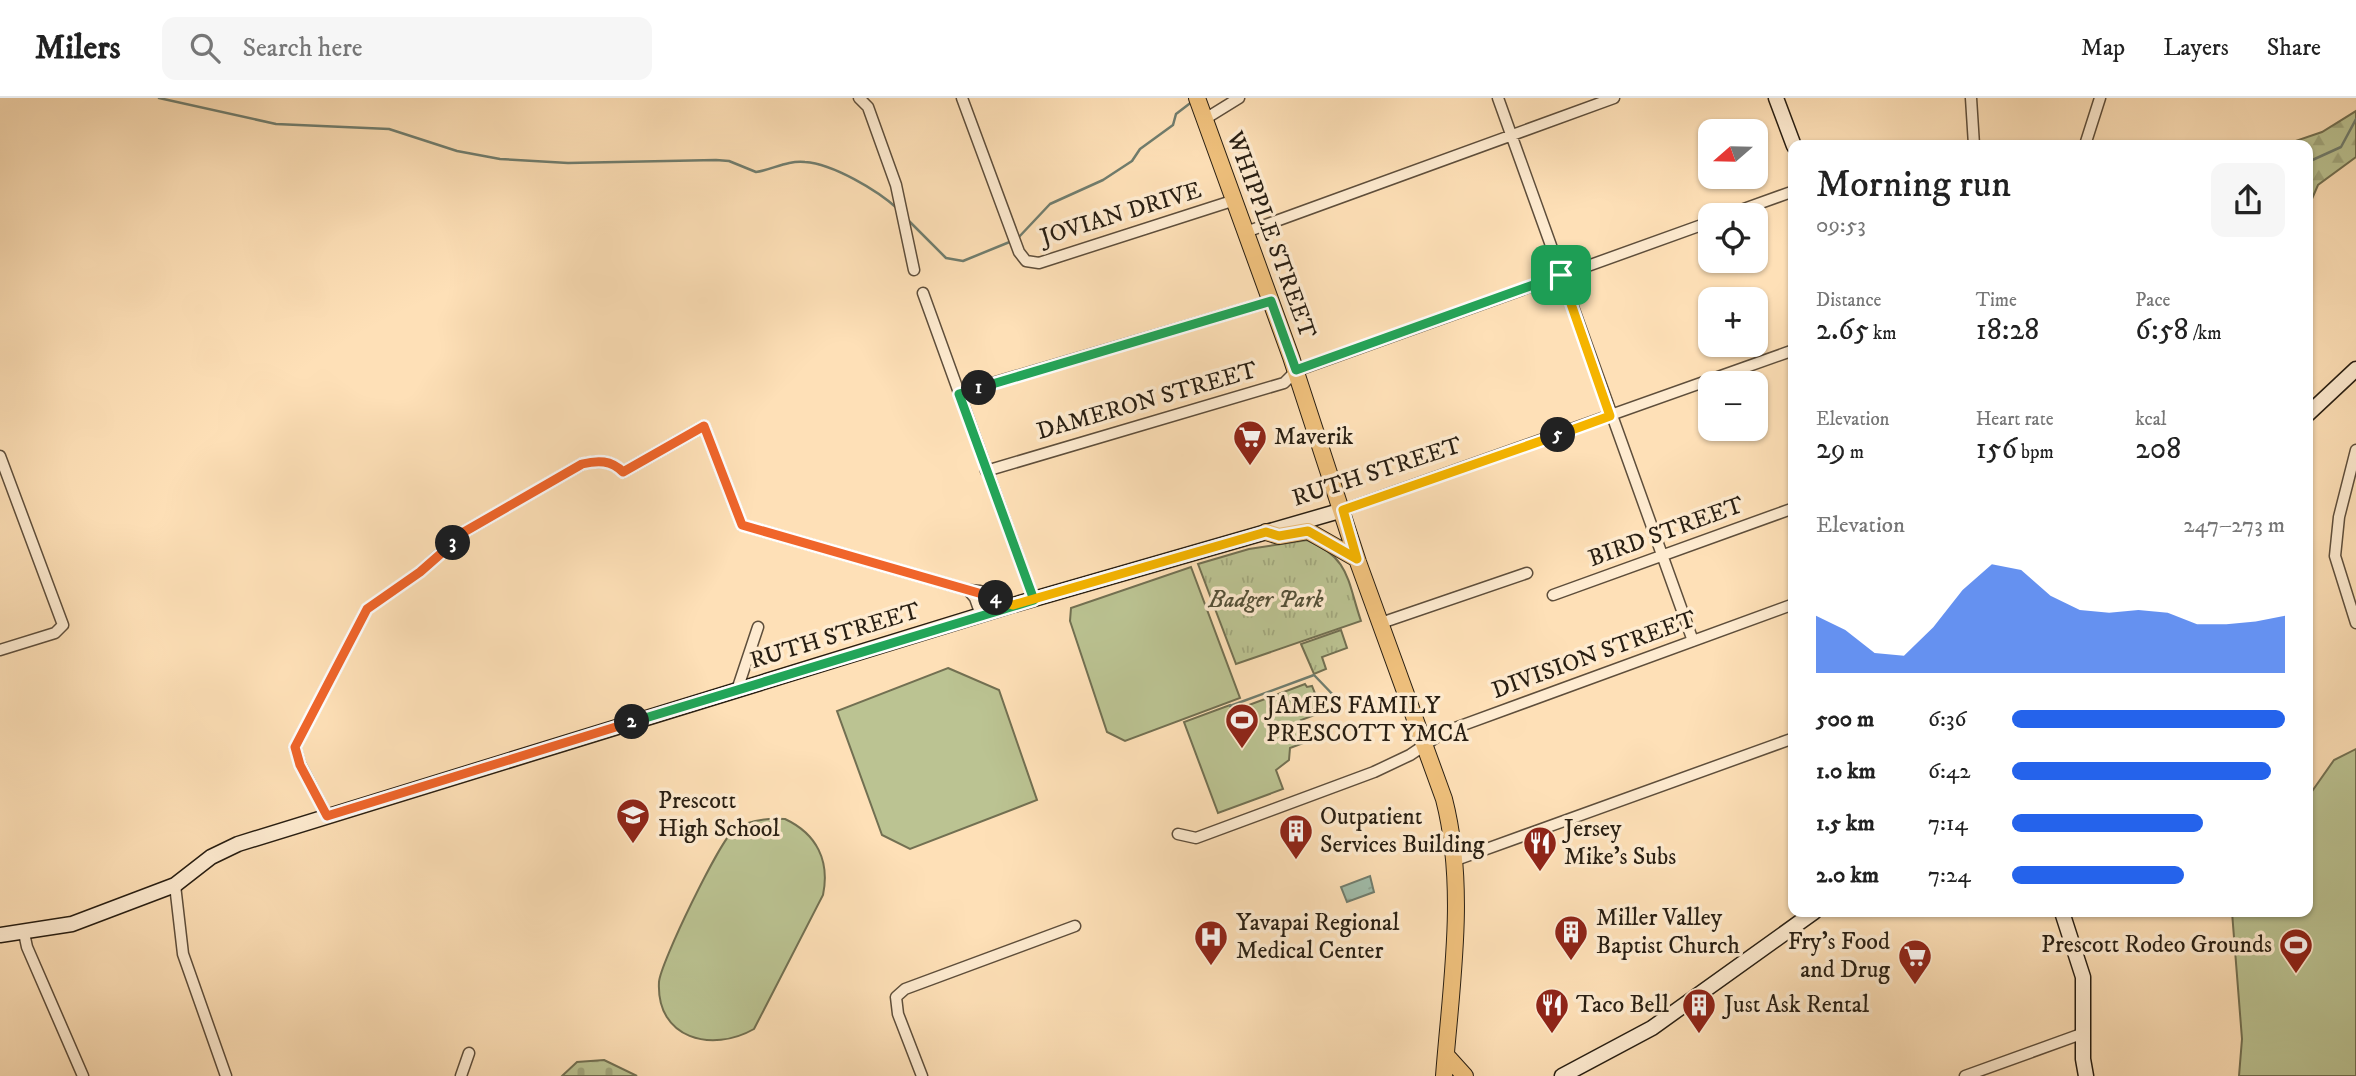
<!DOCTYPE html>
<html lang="en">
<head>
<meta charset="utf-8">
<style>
	body { margin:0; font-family:"IM FELL DW Pica",serif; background:#f6f6f6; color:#222; height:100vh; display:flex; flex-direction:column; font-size:26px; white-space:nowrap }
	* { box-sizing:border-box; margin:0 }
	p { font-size:23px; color:#767676 }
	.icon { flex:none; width:38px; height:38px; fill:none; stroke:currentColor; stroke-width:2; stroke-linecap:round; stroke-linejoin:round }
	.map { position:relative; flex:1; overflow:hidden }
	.sheet { position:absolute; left:1788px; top:42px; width:525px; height:777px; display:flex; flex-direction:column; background:#fff; border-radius:14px; box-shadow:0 2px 5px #0004 }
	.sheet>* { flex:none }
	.needle { width:46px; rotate:250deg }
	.buttons { position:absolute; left:1698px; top:21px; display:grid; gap:14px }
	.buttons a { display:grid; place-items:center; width:70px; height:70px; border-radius:14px; background:#fff; box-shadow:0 2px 5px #0004; font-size:35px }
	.pin { position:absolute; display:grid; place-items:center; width:60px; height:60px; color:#fff; margin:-30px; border-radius:14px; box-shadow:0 4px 10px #0006 }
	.km { position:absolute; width:35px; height:35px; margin:-18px; border-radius:50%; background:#222; color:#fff; font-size:19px; line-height:35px; text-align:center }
	.round { display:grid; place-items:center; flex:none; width:74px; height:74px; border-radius:14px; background:#f6f6f6 }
	.summary { display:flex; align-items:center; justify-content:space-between; height:119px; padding:0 28px }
	h1 { font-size:38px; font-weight:600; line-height:52px }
	.metrics { display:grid; grid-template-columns:repeat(3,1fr); gap:10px; height:119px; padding:7px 28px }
	.metrics div { display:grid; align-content:center }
	.metrics b { font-size:30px; font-weight:600 }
	.metrics small { font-size:19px; font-weight:400 }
	.metrics p { font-size:19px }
	.chart { height:196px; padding:14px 28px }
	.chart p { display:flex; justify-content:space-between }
	.chart svg { width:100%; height:126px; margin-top:7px; fill:#2563eb; opacity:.7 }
	ul { padding:0 28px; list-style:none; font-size:23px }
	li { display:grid; grid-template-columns:112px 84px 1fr; align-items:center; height:52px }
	li i { height:18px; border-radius:9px; background:#2563eb }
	header { display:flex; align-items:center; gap:42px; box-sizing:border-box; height:98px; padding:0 35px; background:#fff; border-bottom:2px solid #e0e0e0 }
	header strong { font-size:33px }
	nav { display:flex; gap:38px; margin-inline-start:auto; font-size:24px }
	.search { width:490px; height:63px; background:#f6f6f6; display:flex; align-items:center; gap:18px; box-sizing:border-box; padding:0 24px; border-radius:14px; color:#767676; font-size:26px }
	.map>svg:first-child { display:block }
</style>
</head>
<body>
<header>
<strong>Milers</strong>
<div class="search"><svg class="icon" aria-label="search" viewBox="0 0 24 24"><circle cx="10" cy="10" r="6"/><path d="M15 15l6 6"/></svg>Search here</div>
<nav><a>Map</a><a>Layers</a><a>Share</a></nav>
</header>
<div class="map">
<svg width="2356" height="978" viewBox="0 0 2356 978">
	<defs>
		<pattern id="forest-firs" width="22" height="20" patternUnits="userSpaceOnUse" patternTransform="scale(1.75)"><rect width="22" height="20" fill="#bbc392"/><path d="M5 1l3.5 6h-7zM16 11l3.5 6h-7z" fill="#a1a77d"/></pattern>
		<pattern id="cemetery-stones" width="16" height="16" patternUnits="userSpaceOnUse" patternTransform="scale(1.75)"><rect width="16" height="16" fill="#bbc392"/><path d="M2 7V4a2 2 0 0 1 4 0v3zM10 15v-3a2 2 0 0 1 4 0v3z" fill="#a1a77d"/></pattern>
		<pattern id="park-tufts" width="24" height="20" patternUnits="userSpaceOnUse" patternTransform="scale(1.75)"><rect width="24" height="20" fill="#bbc392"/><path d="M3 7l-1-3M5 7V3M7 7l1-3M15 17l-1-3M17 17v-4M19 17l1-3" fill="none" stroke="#a1a77d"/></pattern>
		<pattern id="water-ripples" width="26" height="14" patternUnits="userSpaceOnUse" patternTransform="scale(1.75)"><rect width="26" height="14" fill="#a0bdab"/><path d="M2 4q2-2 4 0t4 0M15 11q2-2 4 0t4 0" fill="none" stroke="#8aa292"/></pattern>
	</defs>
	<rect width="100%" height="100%" fill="#fee0b7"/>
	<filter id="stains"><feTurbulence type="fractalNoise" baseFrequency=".00286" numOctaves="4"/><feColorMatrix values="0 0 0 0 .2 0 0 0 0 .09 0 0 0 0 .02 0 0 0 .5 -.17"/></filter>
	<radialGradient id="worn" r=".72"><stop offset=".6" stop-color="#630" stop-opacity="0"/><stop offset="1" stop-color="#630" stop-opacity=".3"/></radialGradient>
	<!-- grass -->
	<path fill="#bbc392" stroke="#727052" stroke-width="2" d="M1191,469L1240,600L1125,643L1107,634L1070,523L1071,510Z
		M948,570L999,592L1037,702L910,751L882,737L837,613Z
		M1305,586L1307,589L1312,588L1320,608L1313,611L1315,617L1301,622L1309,643L1290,650L1289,662L1276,672L1283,691L1218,715L1184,624L1230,607L1233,613Z
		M2356,651V978H2239L2242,941L2232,814H2308V699L2334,662Z
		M785,721C817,736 830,763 823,797L754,931C712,955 656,941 659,884C660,866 720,742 734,732C749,721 768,720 785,721Z"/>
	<!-- forest -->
	<path fill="url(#forest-firs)" stroke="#727052" stroke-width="2" d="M2356,13V59L2318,87L2308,110V47H2284L2322,34Z"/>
	<!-- cemetery -->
	<path fill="url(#cemetery-stones)" stroke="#727052" stroke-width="2" d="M604,962L637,978H562L577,964Z"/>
	<!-- park -->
	<path fill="url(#park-tufts)" stroke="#727052" stroke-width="2" d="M1307,442C1350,460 1347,482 1361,523L1236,566L1198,466L1249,451Z
		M1341,532L1347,550L1322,559L1326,571L1314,576L1301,546Z"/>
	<!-- water -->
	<path fill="url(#water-ripples)" stroke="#707d6e" stroke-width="2" d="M1370,778L1374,794L1347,804L1341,789Z"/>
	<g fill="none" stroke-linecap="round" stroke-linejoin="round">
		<!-- stream -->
		<path stroke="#707d6e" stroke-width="2.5" d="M159,0L276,26L389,31L457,53L500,61L568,65L716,62L729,63L756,74C772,72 787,62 805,64C833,66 877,92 898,111
			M2308,64L2341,49L2356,21
			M907,121L946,160L963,163L1012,143
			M1018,140L1050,106L1103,82L1132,63L1140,51L1173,27L1176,16L1193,3
			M1230,608L1314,577L1338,602"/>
		<!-- street casing -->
		<g stroke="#5e4e3b" stroke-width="13">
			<path id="street" d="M859,0L868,9L896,87L914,172
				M962,0L1019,154L1026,163L1039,165L1235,102
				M1498,0L1693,543
				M1971,0L1974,47
				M1205,21L1239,0
				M2085,47L2100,0
				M1727,117L1794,93
				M1246,134L1614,0
				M923,195L1034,502
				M959,295L1271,203
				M2356,352L2339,419L2335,458L2356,525
				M0,358L63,527L55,535L0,552
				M986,373L1284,285L1296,273L1710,124
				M1343,412L1794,252
				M1553,497L1794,410
				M981,517L975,500L968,492L980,493L1013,507
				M1381,525L1527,475
				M737,592L758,529
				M327,718L300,666L295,649L367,511L420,474L464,434L582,366C598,362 611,362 623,374L704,328L742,427L968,492
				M1178,736L1196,740L1374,674L1410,657L1444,634L1794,506
				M1456,762L1794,640
				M175,787L183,856L226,978
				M24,835L27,849L83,978
				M461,978L469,955
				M922,978L898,916L896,899L905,891L1075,828
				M1965,978L2084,935"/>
		</g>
		<!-- secondary casing -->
		<g stroke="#281e12" stroke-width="17">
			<path id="secondary" d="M1776,0L1794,48
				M2308,316L2356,271
				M2062,814L2083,879V961L2086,978
				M0,837L72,826L175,787L211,759L238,746L1013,507L1343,412
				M1562,978L1652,930L1814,814"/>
		</g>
		<!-- primary casing -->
		<g stroke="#281e12" stroke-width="18">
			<path id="primary" d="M1197,0L1291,259L1358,464L1444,701C1467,790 1451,887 1444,978
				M1266,434L1279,438L1308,433L1357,461
				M1446,957L1465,978"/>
		</g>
		<!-- street -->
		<use href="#street" stroke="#feebd0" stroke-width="10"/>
		<!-- secondary -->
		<use href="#secondary" stroke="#feebd0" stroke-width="14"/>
		<!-- primary -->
		<use href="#primary" stroke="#efc07c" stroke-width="16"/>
	</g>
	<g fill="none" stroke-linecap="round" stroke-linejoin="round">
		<!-- split-1 casing -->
		<g stroke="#fff" stroke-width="14">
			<path id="split-1" d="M979,290L1271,203L1296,272L1561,177"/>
		</g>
		<!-- split-2 casing -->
		<g stroke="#fff" stroke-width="14">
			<path id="split-2" d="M632,624L1034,502L959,296L979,290"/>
		</g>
		<!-- split-3 casing -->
		<g stroke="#fff" stroke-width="14">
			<path id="split-3" d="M453,445L420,474L367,511L295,649L300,667L327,718L632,624"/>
		</g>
		<!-- split-4 casing -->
		<g stroke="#fff" stroke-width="14">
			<path id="split-4" d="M453,445L464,434L582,366C598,362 611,362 623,374L704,328L742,427L996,500"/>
		</g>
		<!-- split-5 casing -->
		<g stroke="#fff" stroke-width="14">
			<path id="split-5" d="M996,500L1013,507L1266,434L1279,438L1308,433L1357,461L1343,412L1558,337"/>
		</g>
		<!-- split-6 casing -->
		<g stroke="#fff" stroke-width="14">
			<path id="split-6" d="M1558,337L1610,318L1561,177"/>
		</g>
		<!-- split-1 -->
		<use href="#split-1" stroke="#22a559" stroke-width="9"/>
		<!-- split-2 -->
		<use href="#split-2" stroke="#22a559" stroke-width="9"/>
		<!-- split-3 -->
		<use href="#split-3" stroke="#f0652b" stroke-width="9"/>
		<!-- split-4 -->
		<use href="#split-4" stroke="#f0652b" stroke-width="9"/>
		<!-- split-5 -->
		<use href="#split-5" stroke="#f5b400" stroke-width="9"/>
		<!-- split-6 -->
		<use href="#split-6" stroke="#f5b400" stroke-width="9"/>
	</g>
	<!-- icons -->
	<defs>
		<g id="supermarket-pin" transform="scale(1.75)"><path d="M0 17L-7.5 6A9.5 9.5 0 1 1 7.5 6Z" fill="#8f2418" stroke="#feebd0"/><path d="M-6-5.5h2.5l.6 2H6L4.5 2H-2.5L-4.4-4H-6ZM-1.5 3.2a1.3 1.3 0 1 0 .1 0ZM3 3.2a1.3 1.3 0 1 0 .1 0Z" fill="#fff"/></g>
		<g id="stadium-pin" transform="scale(1.75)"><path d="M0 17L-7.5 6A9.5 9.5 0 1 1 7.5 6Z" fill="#8f2418" stroke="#feebd0"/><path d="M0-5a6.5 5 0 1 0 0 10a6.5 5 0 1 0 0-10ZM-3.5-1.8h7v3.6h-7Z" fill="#fff"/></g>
		<g id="school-pin" transform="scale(1.75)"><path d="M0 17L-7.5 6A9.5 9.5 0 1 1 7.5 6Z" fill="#8f2418" stroke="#feebd0"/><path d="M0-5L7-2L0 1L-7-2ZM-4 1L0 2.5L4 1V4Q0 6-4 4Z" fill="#fff"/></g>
		<g id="building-pin" transform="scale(1.75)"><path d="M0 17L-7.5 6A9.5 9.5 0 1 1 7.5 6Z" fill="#8f2418" stroke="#feebd0"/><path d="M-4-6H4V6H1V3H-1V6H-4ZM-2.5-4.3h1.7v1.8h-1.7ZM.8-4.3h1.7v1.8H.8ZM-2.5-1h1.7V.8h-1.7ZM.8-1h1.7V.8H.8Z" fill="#fff"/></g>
		<g id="restaurant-pin" transform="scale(1.75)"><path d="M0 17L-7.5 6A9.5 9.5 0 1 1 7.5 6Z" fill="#8f2418" stroke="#feebd0"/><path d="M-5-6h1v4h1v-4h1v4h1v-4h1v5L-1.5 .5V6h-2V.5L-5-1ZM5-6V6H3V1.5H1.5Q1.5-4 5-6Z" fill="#fff"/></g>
		<g id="hospital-pin" transform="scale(1.75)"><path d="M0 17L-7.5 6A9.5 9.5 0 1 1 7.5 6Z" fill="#8f2418" stroke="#feebd0"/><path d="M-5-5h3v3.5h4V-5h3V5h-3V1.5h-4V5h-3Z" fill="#fff"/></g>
	</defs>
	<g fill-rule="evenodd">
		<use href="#supermarket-pin" x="1250" y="339"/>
		<use href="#stadium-pin" x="1242" y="622"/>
		<use href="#school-pin" x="633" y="717"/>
		<use href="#building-pin" x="1296" y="733"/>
		<use href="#restaurant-pin" x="1540" y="745"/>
		<use href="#building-pin" x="1571" y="834"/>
		<use href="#hospital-pin" x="1211" y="839"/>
		<use href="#stadium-pin" x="2296" y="847"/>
		<use href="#supermarket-pin" x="1915" y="858"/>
		<use href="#restaurant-pin" x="1552" y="907"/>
		<use href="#building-pin" x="1699" y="907"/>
	</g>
	<g text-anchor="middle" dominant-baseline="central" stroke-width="7" stroke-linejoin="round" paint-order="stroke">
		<!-- street labels -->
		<g font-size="24" fill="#281e12" stroke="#feebd0">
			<text transform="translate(1121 116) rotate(-17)">JOVIAN DRIVE</text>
			<text transform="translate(1271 137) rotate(70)">WHIPPLE STREET</text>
			<text transform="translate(1147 303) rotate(-16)">DAMERON STREET</text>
			<text transform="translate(1377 374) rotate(-18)">RUTH STREET</text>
			<text transform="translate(1666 434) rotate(-20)">BIRD STREET</text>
			<text transform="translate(835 538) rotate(-17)">RUTH STREET</text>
			<text transform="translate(1594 557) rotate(-20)">DIVISION STREET</text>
		</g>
		<!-- poi labels -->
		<g font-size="24" fill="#281e12" stroke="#feebd0" text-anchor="start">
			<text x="1274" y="339">Maverik</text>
			<text x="1266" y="608">JAMES FAMILY<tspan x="1266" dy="28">PRESCOTT YMCA</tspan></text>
			<text x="658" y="703">Prescott<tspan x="658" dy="28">High School</tspan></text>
			<text x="1320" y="719">Outpatient<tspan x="1320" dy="28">Services Building</tspan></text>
			<text x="1564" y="731">Jersey<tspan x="1564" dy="28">Mike's Subs</tspan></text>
			<text x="1596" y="820">Miller Valley<tspan x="1596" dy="28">Baptist Church</tspan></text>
			<text x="1236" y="825">Yavapai Regional<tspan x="1236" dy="28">Medical Center</tspan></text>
			<text x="1890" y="844" text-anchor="end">Fry's Food<tspan x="1890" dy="28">and Drug</tspan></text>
			<text x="2272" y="847" text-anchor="end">Prescott Rodeo Grounds</text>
			<text x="1576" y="907">Taco Bell</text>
			<text x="1724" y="907">Just Ask Rental</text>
		</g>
		<!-- park labels -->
		<g font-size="24" font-style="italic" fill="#545038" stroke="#feebd0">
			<text x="1266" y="502">Badger Park</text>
		</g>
	</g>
	<rect width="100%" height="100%" filter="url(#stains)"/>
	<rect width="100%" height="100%" fill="url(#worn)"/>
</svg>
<div class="buttons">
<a><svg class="needle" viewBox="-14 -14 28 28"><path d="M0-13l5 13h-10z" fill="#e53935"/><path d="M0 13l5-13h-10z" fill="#767676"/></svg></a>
<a><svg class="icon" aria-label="locate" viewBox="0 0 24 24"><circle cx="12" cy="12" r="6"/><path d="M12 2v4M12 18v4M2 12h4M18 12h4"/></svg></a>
<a>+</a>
<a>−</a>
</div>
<div class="pin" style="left:1561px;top:177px;background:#1e9e55"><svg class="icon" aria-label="arrive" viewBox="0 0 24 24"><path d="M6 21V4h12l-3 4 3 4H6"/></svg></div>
<b class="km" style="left:979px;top:290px">1</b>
<b class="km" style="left:632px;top:624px">2</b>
<b class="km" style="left:453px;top:445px">3</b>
<b class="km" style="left:996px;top:500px">4</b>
<b class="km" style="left:1558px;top:337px">5</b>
<section class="sheet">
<div class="summary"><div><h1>Morning run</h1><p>09:53</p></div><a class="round"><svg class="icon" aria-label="share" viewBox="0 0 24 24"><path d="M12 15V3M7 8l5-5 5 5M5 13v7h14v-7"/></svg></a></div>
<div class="metrics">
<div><p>Distance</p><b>2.65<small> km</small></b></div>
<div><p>Time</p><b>18:28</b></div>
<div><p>Pace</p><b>6:58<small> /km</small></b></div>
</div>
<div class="metrics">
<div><p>Elevation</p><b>29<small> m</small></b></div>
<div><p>Heart rate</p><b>156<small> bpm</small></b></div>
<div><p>kcal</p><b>208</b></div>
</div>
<div class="chart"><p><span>Elevation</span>247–273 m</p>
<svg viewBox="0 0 160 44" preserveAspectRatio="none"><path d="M0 44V24L10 29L20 37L30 38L40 28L50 15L60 6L70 8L80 17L90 22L100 23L110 22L120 23L130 27L140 27L150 26L160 24V44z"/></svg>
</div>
<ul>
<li><b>500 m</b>6:36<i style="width:100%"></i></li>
<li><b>1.0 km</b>6:42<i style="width:95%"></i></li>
<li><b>1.5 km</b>7:14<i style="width:70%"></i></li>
<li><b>2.0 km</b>7:24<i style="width:63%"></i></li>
</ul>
</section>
</div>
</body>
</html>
